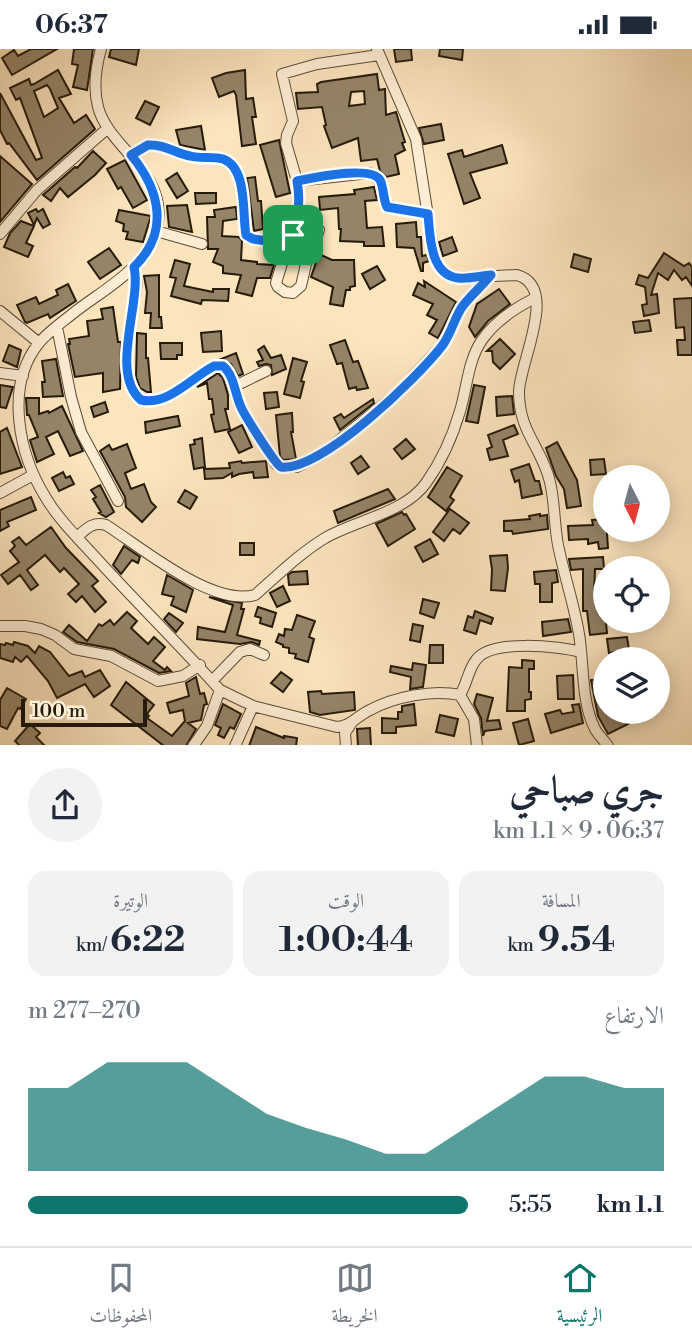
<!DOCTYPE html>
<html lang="ar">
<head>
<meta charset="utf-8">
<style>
	body { margin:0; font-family:"Libre Bodoni",Amiri,serif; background:#f2f2f3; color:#1f2937; direction:rtl; height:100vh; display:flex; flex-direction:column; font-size:26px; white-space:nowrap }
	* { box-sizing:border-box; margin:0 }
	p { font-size:23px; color:#747a83 }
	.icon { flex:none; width:38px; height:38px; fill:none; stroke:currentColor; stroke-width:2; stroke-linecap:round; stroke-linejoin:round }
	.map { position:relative; height:696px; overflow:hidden; direction:ltr }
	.sheet { display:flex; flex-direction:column; background:#fff; flex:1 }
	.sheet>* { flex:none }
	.needle { width:46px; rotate:174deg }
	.fabs { position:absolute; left:593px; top:416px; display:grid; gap:14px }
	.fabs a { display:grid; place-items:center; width:77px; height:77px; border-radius:50%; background:#fff; box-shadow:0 4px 18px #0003; font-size:35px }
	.scale { position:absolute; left:21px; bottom:18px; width:126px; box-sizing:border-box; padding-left:7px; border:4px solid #251b0b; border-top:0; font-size:19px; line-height:24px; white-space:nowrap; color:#251b0b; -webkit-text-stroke:5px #fdedd4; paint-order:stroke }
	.pin { position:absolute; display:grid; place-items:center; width:60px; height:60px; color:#fff; margin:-30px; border-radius:14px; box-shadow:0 4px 10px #0006 }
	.round { display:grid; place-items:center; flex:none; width:74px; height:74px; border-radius:37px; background:#f2f2f3 }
	.overview { display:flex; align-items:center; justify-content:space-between; height:119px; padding:0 28px }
	h1 { font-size:38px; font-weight:700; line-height:52px }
	.metrics { display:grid; grid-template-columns:repeat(3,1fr); gap:10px; height:119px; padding:7px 28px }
	.metrics div { display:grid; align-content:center; border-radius:18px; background:#f2f2f3; text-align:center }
	.metrics b { font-size:35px; font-weight:700 }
	.metrics small { font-size:19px; font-weight:400 }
	.metrics p { font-size:19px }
	.chart { height:196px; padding:14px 28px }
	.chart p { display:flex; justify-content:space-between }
	.chart svg { width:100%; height:126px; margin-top:7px; fill:#0f766e; opacity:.7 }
	ul { padding:0 28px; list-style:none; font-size:23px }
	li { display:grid; grid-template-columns:112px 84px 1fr; align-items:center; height:52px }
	li i { height:18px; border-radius:9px; background:#0f766e }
	.status { display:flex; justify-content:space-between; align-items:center; height:49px; padding:0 35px; background:#fff; direction:ltr }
	.status svg { height:19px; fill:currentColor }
	.tabs { display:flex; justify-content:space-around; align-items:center; height:98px; border-top:2px solid #e0e1e3; background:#fff; font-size:19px; color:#747a83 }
	.tabs a { display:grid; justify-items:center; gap:4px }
	.tabs .active { color:#0f766e }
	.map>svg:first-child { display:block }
</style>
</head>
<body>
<div class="status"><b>06:37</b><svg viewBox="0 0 49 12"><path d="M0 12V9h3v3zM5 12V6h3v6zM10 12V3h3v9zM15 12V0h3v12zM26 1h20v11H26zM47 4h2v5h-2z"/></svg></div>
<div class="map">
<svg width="692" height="697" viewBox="0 0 692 697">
	<rect width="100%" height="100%" fill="#fce4bd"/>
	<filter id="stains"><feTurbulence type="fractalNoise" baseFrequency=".00286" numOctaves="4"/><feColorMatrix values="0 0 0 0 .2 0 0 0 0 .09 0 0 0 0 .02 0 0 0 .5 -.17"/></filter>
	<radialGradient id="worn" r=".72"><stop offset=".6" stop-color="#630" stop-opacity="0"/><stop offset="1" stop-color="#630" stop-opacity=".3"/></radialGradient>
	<!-- building -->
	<path fill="#958468" stroke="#251b0b" stroke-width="2" fill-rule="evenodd" d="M31,0H57L12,26L2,9L14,1L18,7Z
		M74,0H93L87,41L73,38L78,16L72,15Z
		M111,0H139L136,16L109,8Z
		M394,0H411L412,11L396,13Z
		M440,0H463L462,11L439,7Z
		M58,21L71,45L59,49L74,74L86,66L95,80L37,131L9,94L7,95L0,81V44L36,111L42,109L20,49L16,51L10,39L29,30L31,36L34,35ZM47,36L50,40L58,59L44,68L34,42Z
		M245,21L246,50L253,49L256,68H252L256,95L242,97L236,46L234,42L219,48L212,29L226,24Z
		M377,25L379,41L385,40L386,66L396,63L405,93L402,94L405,101L395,106L399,125L386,128L380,122L377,110L361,112L358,89L332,99L324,77L326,76L322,58L298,60L296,44L318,43L317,35L321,33ZM364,42L365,55L349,57L351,43Z
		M145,52L159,58L150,76L136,69Z
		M441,75L444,91L424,95L419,79Z
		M201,77L205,101L180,96L176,81Z
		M279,91L290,144L276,148L260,96Z
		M502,96L507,114L470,124L480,149L464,155L448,105L462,101L464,108Z
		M93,102L106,114L95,126L68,148L60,139L51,152L43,146L75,118L77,119Z
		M0,107L32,135L0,173Z
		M125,111L147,151L133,159L121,138L118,140L107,120Z
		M177,124L188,142L177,149L166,131Z
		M255,128L258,152H261L263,180L254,182L247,129Z
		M374,138L377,151L365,152L367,179L382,178L384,197H364V193L340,192L341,180H339L338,159L320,161L319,148L355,145L354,141Z
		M195,144H216V154L196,155Z
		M187,156L192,183L169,178L167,157Z
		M236,158L237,170L223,172L222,187L239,188L242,192L241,211L257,213V215L274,216L270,229H257L252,247L236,243L241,226L223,224V217L213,213L218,200H208L207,168H215L214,161Z
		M36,160L38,163L43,160L50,175L43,179L37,169L34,176L28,164Z
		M119,161L151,167L143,193L126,190L128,183L123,182L124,175L116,172Z
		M314,161L315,175L307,193L298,191L305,162Z
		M21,172L34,177L26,194L33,197L28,208L4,198L10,184Z
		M416,173L417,188H421L422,207L427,206L429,212L423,214V222H421L414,199L397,198L396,175Z
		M452,188L457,202L443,207L439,193Z
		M109,199L121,216L100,230L88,213Z
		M664,204L684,217L689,214L692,218V237L686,228L682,231L674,221L668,231L658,224L651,246L657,245L659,264L644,267L642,256L647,255L645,238L636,235L639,226L648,229Z
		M319,205L332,211H354L355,237L350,238V241H346L343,257L330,255L333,238L311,228Z
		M574,205L591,210L588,223L571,218Z
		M175,211L190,215L184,237L213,243V240H229L228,252L202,251L201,255L171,247L176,229L170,228Z
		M377,217L385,231L370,240L362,225Z
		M159,226V268H161L162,279H150L151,264H145L147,243L144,227Z
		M424,232L456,253L438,289L429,284L437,271L427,266L433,255L413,246L418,234L425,238Z
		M68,235L76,252L50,269L48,265L27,274L25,273L17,256L36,248L39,255L58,246L56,241Z
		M499,240L510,255L488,272L475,288L469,278L477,255Z
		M692,249V306H678L677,291H685L684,278L676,279L674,250Z
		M113,258L118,293H121L120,340L103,343V324L75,328L68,295H70L69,290L89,287L87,272L103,270L101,260Z
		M649,271L651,282L635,284L633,273Z
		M221,282L222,302L203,303L201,284Z
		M137,284L146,285V309H148L151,343H147L140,339L136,328Z
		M500,290L515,305L500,320L493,313L492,302H487Z
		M345,291L353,313L358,312L368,339L357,341L356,338L349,340L342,314L337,315L330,296Z
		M160,294H182V306H177V310H161Z
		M9,296L21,301L17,318L3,312Z
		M264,297L271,309L281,306L286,320L272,326L271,316L266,315L259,317L257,313L263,311L258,301Z
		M236,304L243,325L238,327L231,315L221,310Z
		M293,309L307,313L301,332L304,333L300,349L284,345Z
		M56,310L63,347L43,348L42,333H45L42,312Z
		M218,324L223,329L228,346V360H225L230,380L215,383L211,366L214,365L212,350H209L207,334L197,338Z
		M0,336L13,338L6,359L0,358Z
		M474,336L485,338L478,374L466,372Z
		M277,343L279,358L266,360L264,344Z
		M512,347L514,365L497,367L496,348Z
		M26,349H39V365L48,362L49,364L62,357L83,402L70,407L58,382L46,388L54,405L37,413L30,391L38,388L29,366H27Z
		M373,350L374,354L340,381L334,369L341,365L344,369Z
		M105,353L108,363L94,368L91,358Z
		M292,364L293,383H291L296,410L283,411L280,407L276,366Z
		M178,367L180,377L146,384L145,373Z
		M242,376L252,398L239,404L228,383Z
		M514,376L518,385L503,391L508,407L490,411L487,400L492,398L488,386Z
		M7,379L22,418L0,425V383Z
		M202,389L205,418L194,420L190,396L195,395L194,391Z
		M406,390L415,400L402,410L394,400Z
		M557,393L577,431L581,457L567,459L564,440L556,427L546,399Z
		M127,395L136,419L125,424L131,440L144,435L151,453L156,458L142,473L126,458L125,448L100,402L109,396L112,401Z
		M361,407L369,418L358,425L351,414Z
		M604,410L606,425L591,426L590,411Z
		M241,412L242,414L266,412L268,428L254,429L253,423L239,425L232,428V424L223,429L205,430L204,420L230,419L229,414Z
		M529,415L535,432H539L542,445L522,449L519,431L515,433L511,421Z
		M447,418L462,427L450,448L454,451L446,462L428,448Z
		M63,423L66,429L70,427L74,435L59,442L52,429Z
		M100,436L114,463L106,468L99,464L101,463L93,450L96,448L91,441Z
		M388,440L395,450L338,474L334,462Z
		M185,441L197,448L190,460L178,453Z
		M31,448L36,461L7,473L9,477L0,482V461Z
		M450,460L469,474L460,485L453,480L444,492L433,483Z
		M402,463L404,466L406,465L415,480L388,497L376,475Z
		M540,465V467L547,466L548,480L513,485L512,482H504V472L530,470L529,467Z
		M606,470L608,499L599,500L598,493L588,495V490L569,491L568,477L593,476L592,471Z
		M51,478L66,499L98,532L92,537L106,553L95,563L82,547L76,553L68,545L79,535L64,519L60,523L45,506L27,521L38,536L31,541L20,526L8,535L1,526L19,513L10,502L15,497L12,493L19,488L26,496Z
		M430,490L438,505L423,513L415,498Z
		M240,494H254V506H240Z
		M124,497L140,508L138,514L132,511L121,525L113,516Z
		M507,506L508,519L505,542L491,541L492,520L490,507Z
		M603,508L604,520H595L594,547L598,546L600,564H605L607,584L590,586L587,562H583V520L571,521L569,510Z
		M556,521L558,533L552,534V553H540V535H535L534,523Z
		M307,522L308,535L289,536L288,526L292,523Z
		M167,526L193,541L186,563L171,556L174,548L162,545Z
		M283,537L290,552L277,558L270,544Z
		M209,548L242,554L241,560H244L237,586L260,592L259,596L252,593L240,595L197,590L198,578L225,583L233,556Z
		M423,550L439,554L434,569L420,564Z
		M258,558L276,564L272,578L260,574L261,569L255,567Z
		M475,562L493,569L491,575L480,571L476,585L464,581L468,567L473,569Z
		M127,563L137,572L131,579L148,595L154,588L165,598L153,612L165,621L167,618L171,622L159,624L114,600L77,593L63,583L69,576L87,592L99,575L102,577L110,571L114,576Z
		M169,564L183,574L176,583L164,570Z
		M297,566L315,572L309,588L314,590L308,613L295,609L296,605L289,604V599L283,598V596L276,593L279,585L284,587L285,580L292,581Z
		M568,570L571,583L543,587L542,573Z
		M413,575L423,577L420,593L410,591Z
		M627,588L629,601L609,604L607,590Z
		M14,593L28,597L35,604L39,597L50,603L69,627L82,622L85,628L100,621L110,637L94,648L85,635L57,649L48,632L27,607L21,613L15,608L13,613L0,609V595L5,596L6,594L13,596Z
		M430,596H443V614H429Z
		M522,611L534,612V620H529V643H531V650L525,651V662H507L509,618L522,619Z
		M413,614L426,616L423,638L410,640L411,628L390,623L391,617L412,621Z
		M281,623L292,631L283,643L271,634Z
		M573,626L574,650H558L557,627Z
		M196,628L200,645L204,644L207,655L204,656L201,671L188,674L196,680L186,697H164L111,656L126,633L154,656L147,665L149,667L147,669L172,687L185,672L183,661L170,664L167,654L189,647L186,634Z
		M606,629V663H637L640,669L608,685L598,667L591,631Z
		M7,639L26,650L20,660L18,659L7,680L0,677V651Z
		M321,642L322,645L354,643L355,661L320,666L310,663L308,643Z
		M477,645L493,649L487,672L499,671L501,680L485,682L483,687L481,669L474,655Z
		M223,655L241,665L234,680L230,678L224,689L218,686L221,679L215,676Z
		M414,655L416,676L396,678V684H382V669L398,670V663H402V657Z
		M579,655L583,674L551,684L545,665L560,661L562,665L574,663L572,656Z
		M440,666L458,670L454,687L436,683Z
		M528,670L534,692L519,696L513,674Z
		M30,675L40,684L36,688L45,697H20L15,692Z
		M256,678L284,689V687L297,689L296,697H249Z
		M370,679L371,697H358L357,680Z"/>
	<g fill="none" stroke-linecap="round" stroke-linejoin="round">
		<!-- minor casing -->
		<g stroke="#5b4d38" stroke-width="12">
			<path id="minor" d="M101,0C96,18 93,39 98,58C109,99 165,122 158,172C151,219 104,239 71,266C61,274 47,284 39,294C4,337 19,406 46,449C59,471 79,490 97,510C137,554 180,596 220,641L207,677L193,697
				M377,0L416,90L434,206L439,218L448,227L456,229L517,226C560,238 519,314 519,343C519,384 542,398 550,433C555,454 554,475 558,496C564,526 574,555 579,585C584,614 581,653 595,680C598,686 604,691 608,697
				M131,106L148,96H154C167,97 178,105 190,107C201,110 213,107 223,110C248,119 242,166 246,186L253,190L288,195L276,234L278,238L285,243L293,244L301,237L306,215L319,181
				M297,132L286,94L287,86L293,72L282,25L317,15L379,6
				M156,182L202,195
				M0,185L37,141L108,79
				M288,195C298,176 301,153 297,132L369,124C385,129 381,145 387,158L428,165
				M134,218C136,225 137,232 136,240C134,264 106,369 162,349C181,343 196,327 214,317C228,315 230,326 233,338L266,322
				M0,262L39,294
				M57,278L71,348L81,383L118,452
				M0,324L23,327
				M233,338L241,359L276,415L281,418H297L321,406L398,344L444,294L463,256L491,226
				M0,444L33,426
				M77,488C86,480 93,472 106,476C141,498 212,558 255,546C278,526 299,505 325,489C356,471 405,464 426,434C441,413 453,386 460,362C467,339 468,311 482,291C495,272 515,259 535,249
				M0,577H25L41,580L55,586L74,600L111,607L158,632L183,627L200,616
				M212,632L240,603L250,600L264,606
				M220,641L253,657L337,678C351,677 357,667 370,661C394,648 433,640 460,646L474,670L477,697
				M460,646C467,635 468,621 476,611C491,590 559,597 581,603
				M235,697L253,657
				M346,697L345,684L351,675"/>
		</g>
		<!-- minor -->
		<use href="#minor" stroke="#fdedd4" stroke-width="10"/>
	</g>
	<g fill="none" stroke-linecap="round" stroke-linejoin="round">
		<!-- route casing -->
		<g stroke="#fff" stroke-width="14">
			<path id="route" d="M148,96C164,95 175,104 190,107C201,110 213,107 223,110C248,119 242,165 246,186L253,190L288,195C298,176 301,153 297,132C313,129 371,116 380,131C384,139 383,150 387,158L428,165C430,187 430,226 458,229C469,230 481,227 491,226C482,237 470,247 462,258C454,270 451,285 442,297C417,329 321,423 281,418C275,415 245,367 241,358C235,345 234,326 223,317H214C191,329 168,357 141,351C109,324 142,253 134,218C170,183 160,141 131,106Z"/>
		</g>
		<!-- route -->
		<use href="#route" stroke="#1a73e8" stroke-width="9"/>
	</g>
	<rect width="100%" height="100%" filter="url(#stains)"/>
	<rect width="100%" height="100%" fill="url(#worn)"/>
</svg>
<div class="fabs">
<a><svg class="needle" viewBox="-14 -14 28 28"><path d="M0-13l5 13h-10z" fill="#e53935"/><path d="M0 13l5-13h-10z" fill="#747a83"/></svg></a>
<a><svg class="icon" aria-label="locate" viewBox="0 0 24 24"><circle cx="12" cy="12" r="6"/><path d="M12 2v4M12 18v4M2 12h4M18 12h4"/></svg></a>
<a><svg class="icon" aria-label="layers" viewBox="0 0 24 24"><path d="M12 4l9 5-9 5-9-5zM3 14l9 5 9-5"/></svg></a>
</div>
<div class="scale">100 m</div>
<div class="pin" style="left:293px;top:186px;background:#1e9e55"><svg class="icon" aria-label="arrive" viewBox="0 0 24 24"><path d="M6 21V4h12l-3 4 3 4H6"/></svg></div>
</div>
<section class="sheet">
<div class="overview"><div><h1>جري صباحي</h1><p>06:37 · 9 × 1.1 km</p></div><a class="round"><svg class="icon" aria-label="share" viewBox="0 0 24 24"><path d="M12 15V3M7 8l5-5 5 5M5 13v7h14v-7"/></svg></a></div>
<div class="metrics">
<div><p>المسافة</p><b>9.54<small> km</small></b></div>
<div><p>الوقت</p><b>1:00:44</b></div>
<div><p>الوتيرة</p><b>6:22<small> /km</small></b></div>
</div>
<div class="chart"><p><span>الارتفاع</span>270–277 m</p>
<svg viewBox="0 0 160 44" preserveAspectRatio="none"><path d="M0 44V15L10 15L20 6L30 6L40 6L50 15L60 24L70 29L80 33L90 38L100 38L110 29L120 20L130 11L140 11L150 15L160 15V44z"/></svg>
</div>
<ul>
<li><b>1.1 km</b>5:55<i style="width:100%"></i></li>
</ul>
</section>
<nav class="tabs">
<a class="active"><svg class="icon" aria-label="home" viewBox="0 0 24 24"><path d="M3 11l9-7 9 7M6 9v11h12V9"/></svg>الرئيسية</a>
<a><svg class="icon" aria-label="map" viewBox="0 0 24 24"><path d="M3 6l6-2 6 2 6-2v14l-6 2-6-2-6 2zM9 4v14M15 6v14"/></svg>الخريطة</a>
<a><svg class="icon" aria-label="saved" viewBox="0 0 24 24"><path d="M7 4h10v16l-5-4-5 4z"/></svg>المحفوظات</a>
</nav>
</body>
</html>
